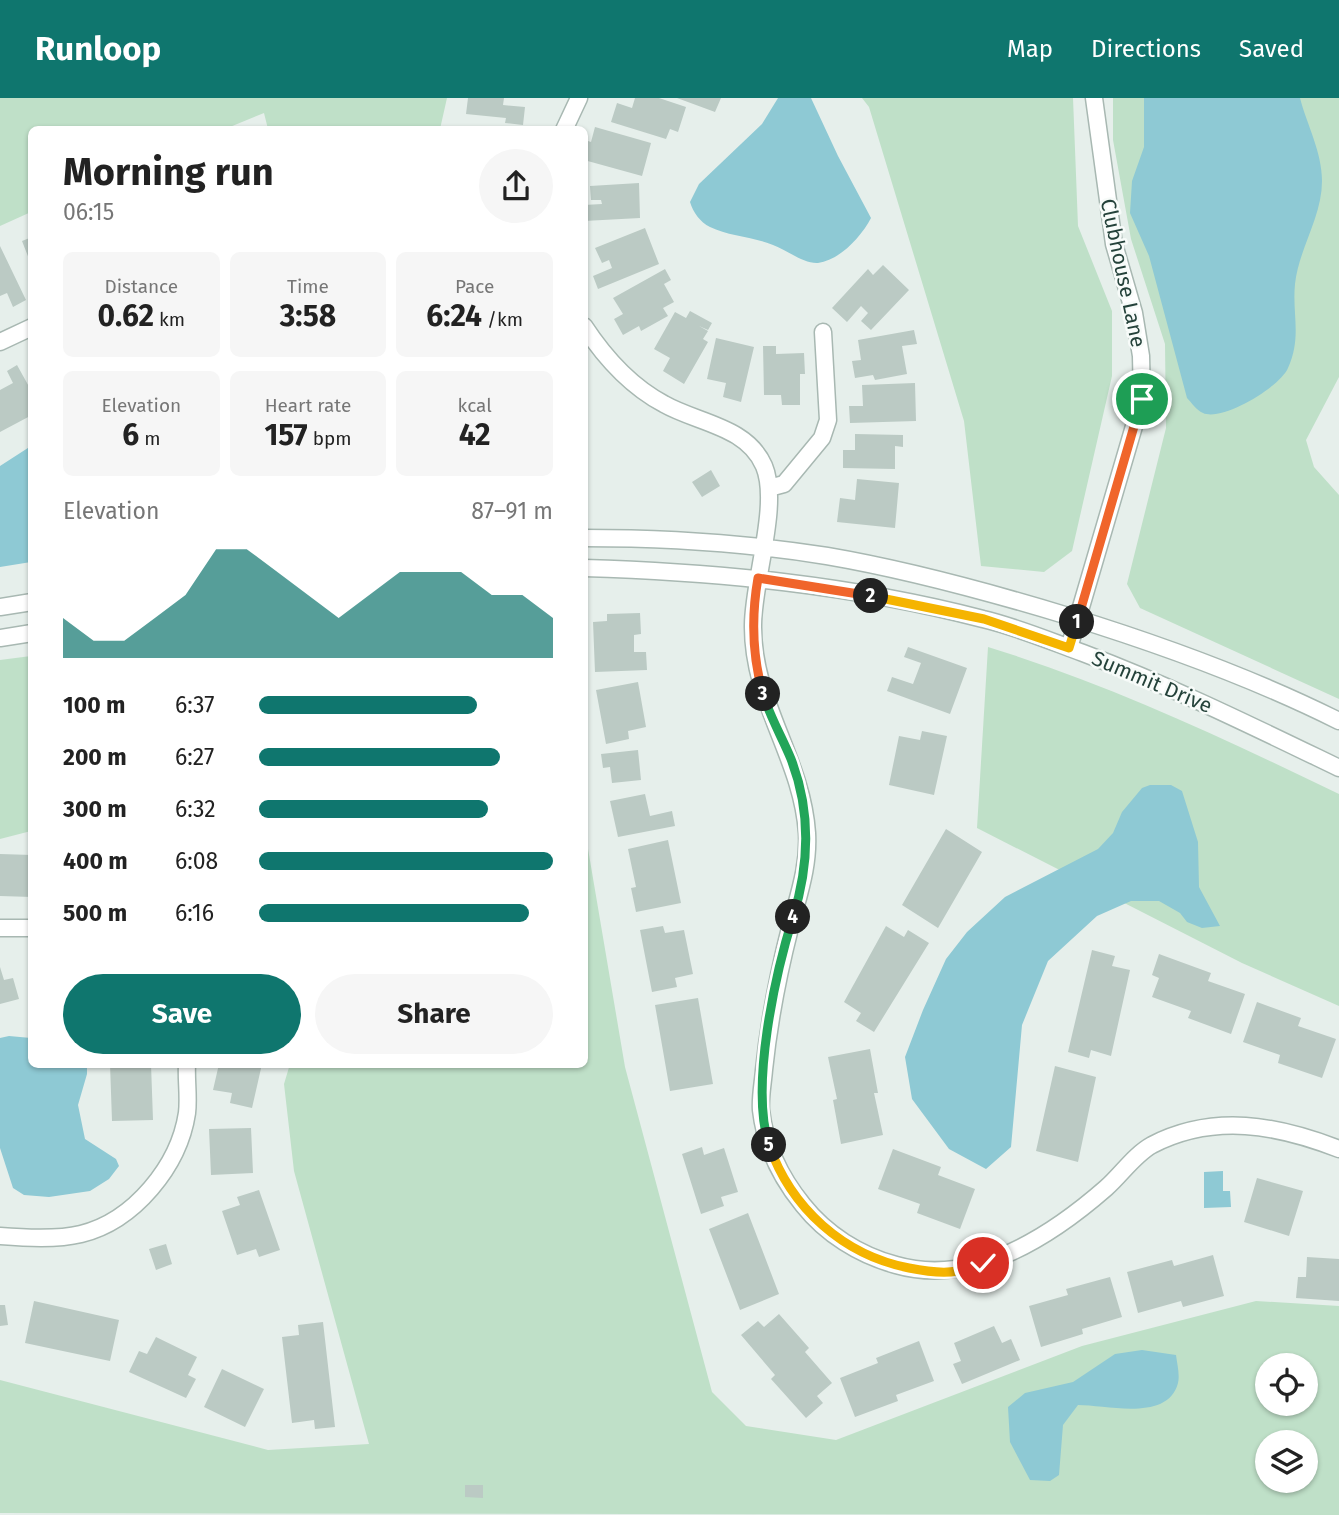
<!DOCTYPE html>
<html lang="en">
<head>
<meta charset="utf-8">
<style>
	body { margin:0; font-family:"Fira Sans",sans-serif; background:#f6f6f6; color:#222; height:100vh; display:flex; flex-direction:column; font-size:26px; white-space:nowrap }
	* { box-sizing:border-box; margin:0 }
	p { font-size:23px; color:#767676 }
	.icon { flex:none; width:38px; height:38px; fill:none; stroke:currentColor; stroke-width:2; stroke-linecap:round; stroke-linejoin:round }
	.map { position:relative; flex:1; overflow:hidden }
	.panel { position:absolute; left:28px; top:28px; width:560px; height:942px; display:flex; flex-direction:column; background:#fff; border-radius:10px; box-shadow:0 2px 5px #0004 }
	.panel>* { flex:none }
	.buttons { position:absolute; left:1255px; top:1255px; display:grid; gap:14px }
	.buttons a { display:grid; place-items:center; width:63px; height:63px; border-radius:50%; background:#fff; box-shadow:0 2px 5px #0004; font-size:35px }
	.pin { position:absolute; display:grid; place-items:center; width:60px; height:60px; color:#fff; margin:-30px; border:4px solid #fff; border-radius:50%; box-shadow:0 2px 7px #0007 }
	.km { position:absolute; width:35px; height:35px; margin:-18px; border-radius:50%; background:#222; color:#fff; font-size:19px; line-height:35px; text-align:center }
	.round { display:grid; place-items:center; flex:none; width:74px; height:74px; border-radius:37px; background:#f6f6f6 }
	.head { display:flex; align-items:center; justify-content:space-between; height:119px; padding:0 35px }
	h1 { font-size:38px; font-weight:700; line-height:52px }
	.stats { display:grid; grid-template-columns:repeat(3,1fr); gap:10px; height:119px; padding:7px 35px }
	.stats div { display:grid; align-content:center; border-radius:10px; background:#f6f6f6; text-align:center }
	.stats b { font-size:30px; font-weight:700 }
	.stats small { font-size:19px; font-weight:400 }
	.stats p { font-size:19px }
	.chart { height:196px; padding:14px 35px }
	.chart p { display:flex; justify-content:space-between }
	.chart svg { width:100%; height:126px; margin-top:7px; fill:#0f766e; opacity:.7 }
	.cta { display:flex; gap:14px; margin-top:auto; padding:14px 35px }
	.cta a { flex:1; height:80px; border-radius:42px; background:#0f766e; color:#fff; font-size:28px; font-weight:700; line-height:80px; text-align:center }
	.cta a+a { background:#f6f6f6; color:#222 }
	ul { padding:0 35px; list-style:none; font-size:23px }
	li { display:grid; grid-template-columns:112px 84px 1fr; align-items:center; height:52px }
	li i { height:18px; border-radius:9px; background:#0f766e }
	header { display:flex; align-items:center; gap:42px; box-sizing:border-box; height:98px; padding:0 35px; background:#0f766e; color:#fff }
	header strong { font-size:33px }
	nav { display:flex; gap:38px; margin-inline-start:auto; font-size:24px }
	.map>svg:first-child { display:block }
</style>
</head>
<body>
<header>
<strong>Runloop</strong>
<nav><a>Map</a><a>Directions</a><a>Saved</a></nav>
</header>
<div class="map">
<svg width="1339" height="1417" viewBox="0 0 1339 1417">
	<rect width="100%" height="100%" fill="#e6efeb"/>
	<!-- green -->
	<path fill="#bfe0c8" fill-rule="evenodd" d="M0,0H447L440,31H268L264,15L225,31L32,32L31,114L0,128Z
		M862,0H1073L1078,128L1112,213V278L1072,453L1044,474L981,468L964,323L869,9Z
		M1113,0H1339V279L1306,342L1314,369L1339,397V601L1140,510L1127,486L1166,330L1165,246L1131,141L1113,42Z
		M988,549C1109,586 1225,641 1339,696V908L1242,865L977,730Z
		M31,558V733L0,741V562Z
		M585,733L625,969L712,1294L746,1328L836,1342L1082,1248L1256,1203L1339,1208V1417L0,1415V1282L268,1352L369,1346L294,1073L284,986L290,966H584ZM1267,1267H1306V1306H1267ZM1267,1344H1306V1382H1267Z"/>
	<!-- water -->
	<path fill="#8ec9d4" d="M778,0H811L838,58L871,120C861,139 840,162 818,165C804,166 787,152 773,147C754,139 728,138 710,129C700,124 693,114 690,104L699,86L762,26Z
		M1144,0H1300C1307,27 1322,54 1322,83C1322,119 1299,150 1295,186C1292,216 1302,239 1288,270C1280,289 1222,324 1203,315C1196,312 1192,305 1187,300L1149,158L1130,115L1132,83L1144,49Z
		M31,348V464L0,469V368Z
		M1150,687H1171L1182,693L1198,744L1199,789L1220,828L1202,830L1187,824L1180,815L1159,803H1131L1097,818L1048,863L1022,927L1011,1049L986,1071L949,1051L912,1001L905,959L923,912L946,861L967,834L1005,799L1098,751L1113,735L1122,714L1142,690Z
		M9,938L31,940L32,966H87V976L78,1007L85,1041L116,1061L119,1068L109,1081L90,1093L49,1099L24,1097L13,1090L0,1050V940Z
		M1223,1073V1093H1230L1231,1109L1204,1110V1074Z
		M1142,1252L1176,1257C1177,1265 1180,1277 1178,1285C1168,1324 1107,1307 1078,1307L1063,1327L1059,1377L1050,1383L1030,1382L1010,1344L1008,1309L1025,1295L1073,1284L1115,1256Z"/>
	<!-- building -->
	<path fill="#bbcac4" d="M468,0H504L503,7L525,9L523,27L505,25L506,20L466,16Z
		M635,0H659L686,9L678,34L670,31L666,41L611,24L617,5L632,10Z
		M677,0H721L715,14Z
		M595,29L651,45L642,78L584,62L588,43L591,44Z
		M639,85L640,120L584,123V107L602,106L601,102H591L590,88Z
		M645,130L659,166L598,191L593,178L612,170L609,162L602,165L595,150Z
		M32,139V166H31L22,143Z
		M0,148L26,202L13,209L7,195L0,198Z
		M883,167L909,192L871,232L861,223L868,215L861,208L847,224L832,210L868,171L873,177Z
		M665,171L671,182L664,186L674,204L663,210L668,218L641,233L639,228L623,237L614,221L623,216L613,200Z
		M690,213L712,225L708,232L699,228L708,233L703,241L708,244L684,286L663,273L670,260L654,251L675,214L686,220Z
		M914,232L917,246L902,248L907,276L875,282L873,277L855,280L852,263L861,262L858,242Z
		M716,240L754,249L741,304L723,299L726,285L707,281Z
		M763,248H776V256L804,255L805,276H800V307H782L781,297H764Z
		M17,267L32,294V317L0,334V292L13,285L7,273Z
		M915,285L916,323L850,325L849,308H863L862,287Z
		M855,336L903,337V349L895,348V371L843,370V352H855Z
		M711,372L720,388L702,399L692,384Z
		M857,381L899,385L895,430L837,424L840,400L855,402Z
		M640,515L641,536L634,537V554H646L647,572L595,574L593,524L607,523V516Z
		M908,549L967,570L950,616L887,593L892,579L913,586L921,565L904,559Z
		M638,584L646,629L628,633L629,641L606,646L596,592Z
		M922,633L947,638L934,697L889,687L899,638L920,642Z
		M638,652L641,682L612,685L610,669L603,670L601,656Z
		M645,696L650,718L672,713L675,728L618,739L610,703Z
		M946,731L982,754L938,830L902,807Z
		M668,742L681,805L636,814L631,790L636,789L628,751Z
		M0,756L32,757V799L0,798Z
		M663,828L665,835L684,832L693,876L675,880L677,889L652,894L640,832Z
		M886,828L904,839L908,832L929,845L874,934L856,923L861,915L844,904Z
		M1092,852L1115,858L1112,868L1130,872L1111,958L1091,952L1089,960L1068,954Z
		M1159,856L1211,875L1208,883L1245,896L1231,936L1188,920L1191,913L1152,899L1159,880L1152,877Z
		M0,869L4,882L13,880L19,901L0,906Z
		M698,900L713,986L670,993L655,907Z
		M1257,904L1301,920L1298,928L1336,941L1322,980L1278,965L1280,957L1243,944Z
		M870,951L878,995H874L883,1037L841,1046L833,1002L837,1001L828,959Z
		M110,966H151L153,1022L112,1023Z
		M219,966H262L252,1010L230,1005L232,995L213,992Z
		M1055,968L1096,979L1078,1064L1036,1053Z
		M251,1030L253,1075L211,1077L209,1031Z
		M702,1049L704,1057L724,1050L738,1094L721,1099L724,1108L701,1116L682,1056Z
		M893,1051L941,1069L938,1077L975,1091L960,1131L917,1115L920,1106L878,1091Z
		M1257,1080L1303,1093L1289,1138L1244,1124Z
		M259,1092L280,1152L259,1159L256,1151L237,1157L222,1113L240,1107L237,1099Z
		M748,1115L779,1196L740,1212L709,1131Z
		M166,1146L172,1166L156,1172L149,1151Z
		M1213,1157L1224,1198L1183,1209L1181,1203L1138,1215L1127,1174L1172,1162L1174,1168Z
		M1307,1159L1339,1161V1203L1296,1200L1298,1179H1306Z
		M1110,1179L1122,1219L1082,1231L1083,1236L1041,1249L1029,1208L1068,1197L1066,1191Z
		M34,1203L119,1222L110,1263L25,1245Z
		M0,1207H5L8,1227L0,1228Z
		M779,1216L809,1250L805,1254L832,1285L817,1298L823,1305L806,1320L771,1281L775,1277L741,1237L758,1223L764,1229Z
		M323,1224L335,1329L315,1331L314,1322L292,1325L282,1239L299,1237L298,1227Z
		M994,1228L1002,1245L1011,1241L1020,1262L962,1286L953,1266L961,1263L954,1245Z
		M156,1239L197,1259L188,1277L196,1281L186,1300L129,1274L139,1253L147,1256Z
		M919,1243L934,1283L896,1297L898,1303L855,1319L840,1280L878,1265L876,1260Z
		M222,1271L264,1291L245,1329L204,1309Z
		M465,1387H483V1400L465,1399Z"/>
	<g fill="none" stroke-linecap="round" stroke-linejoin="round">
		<!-- street casing -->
		<g stroke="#a8b8b2" stroke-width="19">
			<path id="street" d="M564,32L579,0
				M584,228C605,260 630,288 664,306C697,325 747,328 764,368C780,406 753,483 753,527C752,604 802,660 807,735C809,769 798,798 790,830C778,877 769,924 764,972C763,985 760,999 761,1012C765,1047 781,1080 803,1107C826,1136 859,1157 896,1167C972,1189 1050,1139 1106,1090C1121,1077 1134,1057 1152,1047C1214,1015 1277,1027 1339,1051
				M0,244L32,229
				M769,390L784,386L822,340L828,322L823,234
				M584,440C665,440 747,445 827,458C909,472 989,494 1068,518C1162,547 1251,579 1339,623
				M584,470C719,474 852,487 983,521C1017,529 1050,543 1083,555C1171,588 1254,629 1339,670
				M0,509L32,504
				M0,540L32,535
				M1069,550L1142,301L1141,258L1134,215L1114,146L1094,0
				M0,830H32
				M0,1138C25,1140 57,1142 81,1136C134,1123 179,1068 187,1015C189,999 186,982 187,966"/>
		</g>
		<!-- street -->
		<use href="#street" stroke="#fff" stroke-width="16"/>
	</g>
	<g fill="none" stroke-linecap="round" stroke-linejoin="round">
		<!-- split-1 casing -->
		<g stroke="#fff" stroke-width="14">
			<path id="split-1" d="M1077,524L1142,301"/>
		</g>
		<!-- split-2 casing -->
		<g stroke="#fff" stroke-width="14">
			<path id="split-2" d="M871,498L984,521L1069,550L1077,524"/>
		</g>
		<!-- split-3 casing -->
		<g stroke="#fff" stroke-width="14">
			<path id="split-3" d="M763,596C752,557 751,520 758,480L871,498"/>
		</g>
		<!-- split-4 casing -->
		<g stroke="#fff" stroke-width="14">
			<path id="split-4" d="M763,596C770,619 782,639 791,661C811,713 810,765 793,819"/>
		</g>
		<!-- split-5 casing -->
		<g stroke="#fff" stroke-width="14">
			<path id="split-5" d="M769,1047C750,989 775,877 793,819"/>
		</g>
		<!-- split-6 casing -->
		<g stroke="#fff" stroke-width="14">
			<path id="split-6" d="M769,1047C791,1110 843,1157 909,1170C924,1173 942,1176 957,1173C966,1171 975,1167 983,1165"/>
		</g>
		<!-- split-1 -->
		<use href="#split-1" stroke="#f0652b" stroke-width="9"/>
		<!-- split-2 -->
		<use href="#split-2" stroke="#f5b400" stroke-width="9"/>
		<!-- split-3 -->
		<use href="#split-3" stroke="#f0652b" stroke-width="9"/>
		<!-- split-4 -->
		<use href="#split-4" stroke="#22a559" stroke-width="9"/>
		<!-- split-5 -->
		<use href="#split-5" stroke="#22a559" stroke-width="9"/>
		<!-- split-6 -->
		<use href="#split-6" stroke="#f5b400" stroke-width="9"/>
	</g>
	<g text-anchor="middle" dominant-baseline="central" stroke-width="5" stroke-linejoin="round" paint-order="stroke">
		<!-- street labels -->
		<g font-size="21" fill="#24423a" stroke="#f7fbf9">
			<text transform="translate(1123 175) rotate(78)">Clubhouse Lane</text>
			<text transform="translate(1152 584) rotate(23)">Summit Drive</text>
		</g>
	</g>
</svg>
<div class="buttons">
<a><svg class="icon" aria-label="locate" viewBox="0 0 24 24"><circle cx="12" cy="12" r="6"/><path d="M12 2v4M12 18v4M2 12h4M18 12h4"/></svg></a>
<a><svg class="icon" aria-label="layers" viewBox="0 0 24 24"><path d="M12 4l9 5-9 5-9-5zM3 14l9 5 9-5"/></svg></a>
</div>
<div class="pin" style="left:1142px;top:301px;background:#1e9e55"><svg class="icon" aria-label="arrive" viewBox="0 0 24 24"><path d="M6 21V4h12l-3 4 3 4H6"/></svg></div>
<div class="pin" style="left:983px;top:1165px;background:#d93025"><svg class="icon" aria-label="check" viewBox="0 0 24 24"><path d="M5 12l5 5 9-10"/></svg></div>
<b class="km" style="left:1077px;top:524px">1</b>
<b class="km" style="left:871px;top:498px">2</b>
<b class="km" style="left:763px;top:596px">3</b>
<b class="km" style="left:793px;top:819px">4</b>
<b class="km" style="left:769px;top:1047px">5</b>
<section class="panel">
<div class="head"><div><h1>Morning run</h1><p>06:15</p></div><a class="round"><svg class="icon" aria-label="share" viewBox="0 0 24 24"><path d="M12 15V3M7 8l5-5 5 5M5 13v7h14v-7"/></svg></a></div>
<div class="stats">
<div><p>Distance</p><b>0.62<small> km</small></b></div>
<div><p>Time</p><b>3:58</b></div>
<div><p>Pace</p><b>6:24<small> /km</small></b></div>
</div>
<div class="stats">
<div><p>Elevation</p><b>6<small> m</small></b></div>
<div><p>Heart rate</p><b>157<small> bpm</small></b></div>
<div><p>kcal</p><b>42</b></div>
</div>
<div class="chart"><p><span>Elevation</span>87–91 m</p>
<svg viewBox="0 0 160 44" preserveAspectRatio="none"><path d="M0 44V30L10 38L20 38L30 30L40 22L50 6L60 6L70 14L80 22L90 30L100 22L110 14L120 14L130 14L140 22L150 22L160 30V44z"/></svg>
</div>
<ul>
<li><b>100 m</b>6:37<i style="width:74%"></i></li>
<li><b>200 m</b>6:27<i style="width:82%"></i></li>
<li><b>300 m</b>6:32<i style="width:78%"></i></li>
<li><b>400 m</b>6:08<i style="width:100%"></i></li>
<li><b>500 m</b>6:16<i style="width:92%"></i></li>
</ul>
<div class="cta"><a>Save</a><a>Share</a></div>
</section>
</div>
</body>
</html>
